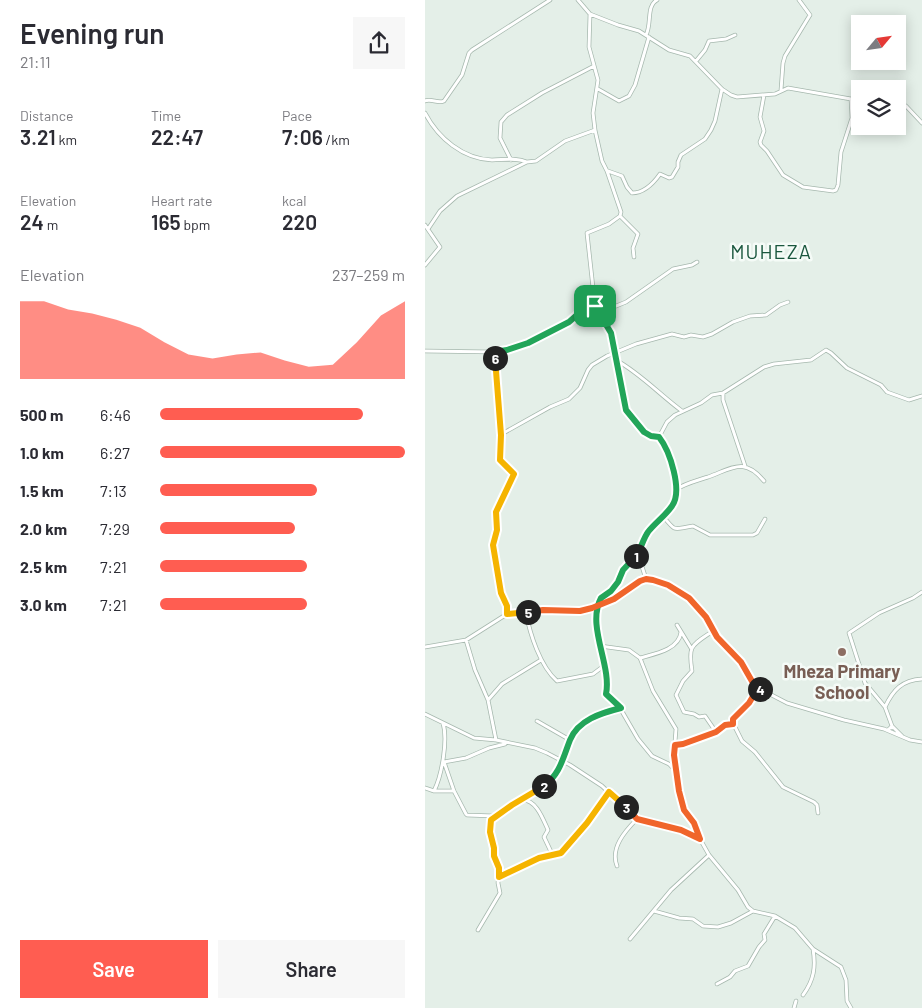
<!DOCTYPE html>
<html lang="en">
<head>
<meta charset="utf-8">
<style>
	body { margin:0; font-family:Barlow,sans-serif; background:#f7f7f7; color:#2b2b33; height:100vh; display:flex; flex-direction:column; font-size:19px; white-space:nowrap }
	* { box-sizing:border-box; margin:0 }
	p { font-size:16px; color:#7c7c81 }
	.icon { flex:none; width:28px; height:28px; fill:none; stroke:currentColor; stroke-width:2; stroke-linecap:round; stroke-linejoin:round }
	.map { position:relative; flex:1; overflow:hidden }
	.drawer { display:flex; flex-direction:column; background:#fff; width:425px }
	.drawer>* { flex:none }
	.needle { width:32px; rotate:61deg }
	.tools { position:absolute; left:426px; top:15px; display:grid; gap:10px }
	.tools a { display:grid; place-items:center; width:55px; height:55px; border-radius:0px; background:#fff; box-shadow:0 2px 12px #0003; font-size:25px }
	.pin { position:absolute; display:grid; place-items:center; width:42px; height:42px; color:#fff; margin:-21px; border-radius:10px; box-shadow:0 2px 8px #0006 }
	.km { position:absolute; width:25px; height:25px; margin:-12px; border-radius:50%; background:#222; color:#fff; font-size:14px; line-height:25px; text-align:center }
	.round { display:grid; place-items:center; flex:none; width:52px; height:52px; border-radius:0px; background:#f7f7f7 }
	.headline { display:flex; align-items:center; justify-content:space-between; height:85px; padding:0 20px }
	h1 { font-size:28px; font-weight:600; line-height:38px }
	.figures { display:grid; grid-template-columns:repeat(3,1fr); gap:8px; height:85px; padding:5px 20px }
	.figures div { display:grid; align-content:center }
	.figures b { font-size:21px; font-weight:600 }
	.figures small { font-size:14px; font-weight:400 }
	.figures p { font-size:14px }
	.chart { height:140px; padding:10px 20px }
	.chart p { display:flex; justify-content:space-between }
	.chart svg { width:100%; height:90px; margin-top:5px; fill:#ff5d51; opacity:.7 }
	.cta { display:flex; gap:10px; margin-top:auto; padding:10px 20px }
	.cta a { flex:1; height:58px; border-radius:0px; background:#ff5d51; color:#fff; font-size:20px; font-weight:600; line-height:58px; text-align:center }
	.cta a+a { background:#f7f7f7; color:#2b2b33 }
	ul { padding:0 20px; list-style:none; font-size:16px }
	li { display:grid; grid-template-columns:80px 60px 1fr; align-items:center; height:38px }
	li i { height:12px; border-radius:6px; background:#ff5d51 }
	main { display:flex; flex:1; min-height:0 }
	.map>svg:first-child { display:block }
</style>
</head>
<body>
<main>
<section class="drawer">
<div class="headline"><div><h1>Evening run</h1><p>21:11</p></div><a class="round"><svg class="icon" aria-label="share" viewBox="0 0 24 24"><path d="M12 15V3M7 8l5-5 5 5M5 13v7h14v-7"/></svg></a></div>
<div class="figures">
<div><p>Distance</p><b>3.21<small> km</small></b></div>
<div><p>Time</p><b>22:47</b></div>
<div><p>Pace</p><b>7:06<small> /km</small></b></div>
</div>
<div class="figures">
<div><p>Elevation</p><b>24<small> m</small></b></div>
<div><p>Heart rate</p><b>165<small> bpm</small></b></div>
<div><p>kcal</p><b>220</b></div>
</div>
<div class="chart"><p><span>Elevation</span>237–259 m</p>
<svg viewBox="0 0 160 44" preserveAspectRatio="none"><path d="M0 44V6L10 6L20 10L30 12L40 15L50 19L60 26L70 32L80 34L90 32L100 31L110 35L120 38L130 37L140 26L150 13L160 6V44z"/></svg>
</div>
<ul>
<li><b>500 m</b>6:46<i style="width:83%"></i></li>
<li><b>1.0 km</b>6:27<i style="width:100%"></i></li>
<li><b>1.5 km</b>7:13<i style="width:64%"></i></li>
<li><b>2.0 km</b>7:29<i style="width:55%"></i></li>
<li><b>2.5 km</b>7:21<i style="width:60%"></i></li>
<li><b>3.0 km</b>7:21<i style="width:60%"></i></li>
</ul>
<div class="cta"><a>Save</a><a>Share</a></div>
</section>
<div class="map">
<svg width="497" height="1008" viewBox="0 0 497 1008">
	<rect width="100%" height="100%" fill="#e4efe8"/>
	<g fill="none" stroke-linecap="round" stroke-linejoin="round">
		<!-- street casing -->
		<g stroke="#a6b8ae" stroke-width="4.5">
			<path id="street" d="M153,0L165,14L193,25L214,31L244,50L265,56L297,89L306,95L312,97L350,94L363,88L426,99H435
				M165,14L164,47L173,80L168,113L170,130L177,161L182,171L196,212L195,216L184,224L162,233L170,306L186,333L191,364L195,374L199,406L219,432L226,436L234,437C246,451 257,489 248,506C245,510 239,513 236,516C231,521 226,528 222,534C218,540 217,548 213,554C209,561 201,565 197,571C195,576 195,581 191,585C186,592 176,595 174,604C166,634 188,665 181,694L195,708L213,739L227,756L244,764L251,771L254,791L259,810L269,823L275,839
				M221,35C227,24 221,6 232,0
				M271,61L280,50L284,41L301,39L310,35
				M173,89L194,101L204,96L210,85L224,37
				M356,90L358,63L360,56L385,15L374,0
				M339,95L335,117L339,131L335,142L336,145L342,151L358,175L378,187L408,191L411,190L413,185L416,152L427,118L426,99
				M472,100L481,106L497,123
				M0,101C6,98 13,104 19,101L37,75L44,53L47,50L125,0
				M0,113C13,138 38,159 67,160C78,160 91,157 102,162
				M86,160L75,138L76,122L82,115L117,93L169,66
				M183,171L197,176L202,187L207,193C219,193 228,184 235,174L244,178L247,177L253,167V162L256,155L280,139L286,130L290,121L297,89
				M195,216L213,234L208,248L209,257
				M0,225L15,247L0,265
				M3,229L15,211L32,196L102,162L111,161L140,141L170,130
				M174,313L201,302L248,269L267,265L272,262
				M0,351L69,352L82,350L103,343L144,322L162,306H170
				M69,352L75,435V460L89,474L71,513V530L68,545L76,593L82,606V614
				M191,360C216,374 234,394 257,411
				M298,393V400L320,466
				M75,435L125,407L144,399L155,388L163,370L167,365L182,356L211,344L247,334L259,337L266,335L278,337L287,334L308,322L325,316L341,315L355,305L363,302
				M234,437L242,422L250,415L276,403L287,395L298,393L339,367L349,364L386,360L401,350L406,353L422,368L456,385L462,392L484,400L497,396
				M250,490C261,483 271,481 283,477C308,468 319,457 339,481
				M237,515C252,533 247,529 268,526L285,535H328L332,533L340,519
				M213,554L221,579
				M101,613C105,634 115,666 132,681L168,674L180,665
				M252,625L266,648
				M288,631C266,646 263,645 267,671L258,681L251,695L259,712L269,714L274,717L280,716L291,732
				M41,640L50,670L63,700L71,740
				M175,646L204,650L215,658C229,654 254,650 256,632
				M0,647L41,640L82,614L118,610L155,611L167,608L189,599L215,581L221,579L229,580L243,585L264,598L281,617L292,637L316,662L328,683L335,689L362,703L419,720L459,729L485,740L497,742
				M215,658L228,691L251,729L249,755L251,771
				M335,689L330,693L324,703L307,721L317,741L330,752L358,787L389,802L392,805L393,813
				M63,700L77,684L116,660
				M460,707L440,683L424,633L454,613L488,598L497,592
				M0,714L49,738L71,740L110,748L122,753L145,765L177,786L212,819L256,830L275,839L284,855L313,890L323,907L328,911L350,916L370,928L388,949L416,967L421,980L422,1001L426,1008
				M112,721L145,740
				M467,726L477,736
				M463,730L467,726L460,707C468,690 477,680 497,679
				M250,745L259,744L291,732L300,725L308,724
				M19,762L29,791L41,814L42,815L69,816L113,790L125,781L132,773L145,740L152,729L171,715L195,708
				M19,762L41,758L64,748L80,744
				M0,788L9,791H29
				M9,791C17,775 23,740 18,723
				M97,800C111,799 118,819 123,830L119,837L128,856
				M192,866C185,848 200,831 212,819
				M74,877L114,858L136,853L162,823L184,792
				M229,911L254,918L268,919L278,926L293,927L306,923L328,911
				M53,930L75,893L73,883L74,868L69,856V848L65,832V824L68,817
				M205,939L246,890L284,855
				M292,984L305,977L310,971L323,966L334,947L340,940L339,934L350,916
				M378,995C389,980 391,967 388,949
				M369,1008L371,1001"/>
		</g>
		<!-- street -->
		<use href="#street" stroke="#fff" stroke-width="3"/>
	</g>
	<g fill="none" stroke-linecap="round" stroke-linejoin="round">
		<!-- split-1 casing -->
		<g stroke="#fff" stroke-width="10">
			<path id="split-1" d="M170,306L186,333L201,410L219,432L226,436L234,437C245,451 258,491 247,506C241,515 230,523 223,532C218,539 216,549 211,556"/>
		</g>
		<!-- split-2 casing -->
		<g stroke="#fff" stroke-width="10">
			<path id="split-2" d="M119,786C135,774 138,758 145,740C153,720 176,713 196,708L181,694C187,665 161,626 176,598L186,591L193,582L198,570L211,556"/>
		</g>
		<!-- split-3 casing -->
		<g stroke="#fff" stroke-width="10">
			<path id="split-3" d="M119,786L87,805L66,820L65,832L69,848V856L74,868V877L114,858L136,853L162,823L184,792L201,807"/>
		</g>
		<!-- split-4 casing -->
		<g stroke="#fff" stroke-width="10">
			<path id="split-4" d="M201,807L212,819L256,830L275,839L269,823L259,810L254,791L249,755L250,745L258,744L291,732L300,725L308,724V719L324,703L330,693L335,689"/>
		</g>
		<!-- split-5 casing -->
		<g stroke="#fff" stroke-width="10">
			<path id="split-5" d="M103,612L118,610L155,611L167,608L189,599L215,581L221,579L228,580L243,585L264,598L281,617L292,637L316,662L328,683L335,689"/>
		</g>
		<!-- split-6 casing -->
		<g stroke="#fff" stroke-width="10">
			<path id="split-6" d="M70,358L76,435L75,460L89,474L71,512L72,530L68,545L76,593L82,606V614L103,612"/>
		</g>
		<!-- split-7 casing -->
		<g stroke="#fff" stroke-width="10">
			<path id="split-7" d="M70,358L69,352L82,350L103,343L144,322L162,306H170"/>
		</g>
		<!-- split-1 -->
		<use href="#split-1" stroke="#22a559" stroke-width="6"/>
		<!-- split-2 -->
		<use href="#split-2" stroke="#22a559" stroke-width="6"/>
		<!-- split-3 -->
		<use href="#split-3" stroke="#f5b400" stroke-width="6"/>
		<!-- split-4 -->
		<use href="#split-4" stroke="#f0652b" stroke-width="6"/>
		<!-- split-5 -->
		<use href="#split-5" stroke="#f0652b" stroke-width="6"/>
		<!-- split-6 -->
		<use href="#split-6" stroke="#f5b400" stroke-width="6"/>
		<!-- split-7 -->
		<use href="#split-7" stroke="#22a559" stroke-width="6"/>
	</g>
	<!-- markers -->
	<circle fill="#8d6e63" stroke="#f5fbf7" stroke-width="2" cx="417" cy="652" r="5"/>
	<g text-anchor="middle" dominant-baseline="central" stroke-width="5" stroke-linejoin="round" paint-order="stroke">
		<!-- education labels -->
		<g font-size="18" font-weight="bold" fill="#785e54" stroke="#f5fbf7">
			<text x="417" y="671">Mheza Primary<tspan x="417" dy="21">School</tspan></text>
		</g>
		<!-- quarter labels -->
		<g font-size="20" letter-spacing="1" fill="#1a573e" stroke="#f5fbf7">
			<text x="346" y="251">MUHEZA</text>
		</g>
	</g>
</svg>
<div class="tools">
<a><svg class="needle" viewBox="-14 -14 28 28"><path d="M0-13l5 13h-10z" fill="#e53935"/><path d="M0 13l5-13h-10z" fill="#7c7c81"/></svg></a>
<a><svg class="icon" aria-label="layers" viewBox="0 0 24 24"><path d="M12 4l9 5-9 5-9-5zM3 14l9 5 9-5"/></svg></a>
</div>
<div class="pin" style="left:170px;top:306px;background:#1e9e55"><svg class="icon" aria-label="arrive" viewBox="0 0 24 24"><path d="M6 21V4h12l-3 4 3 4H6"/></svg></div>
<b class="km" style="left:211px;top:556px">1</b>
<b class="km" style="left:119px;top:786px">2</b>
<b class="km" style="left:201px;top:807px">3</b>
<b class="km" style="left:335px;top:689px">4</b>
<b class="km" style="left:103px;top:612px">5</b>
<b class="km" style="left:70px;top:358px">6</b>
</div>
</main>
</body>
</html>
